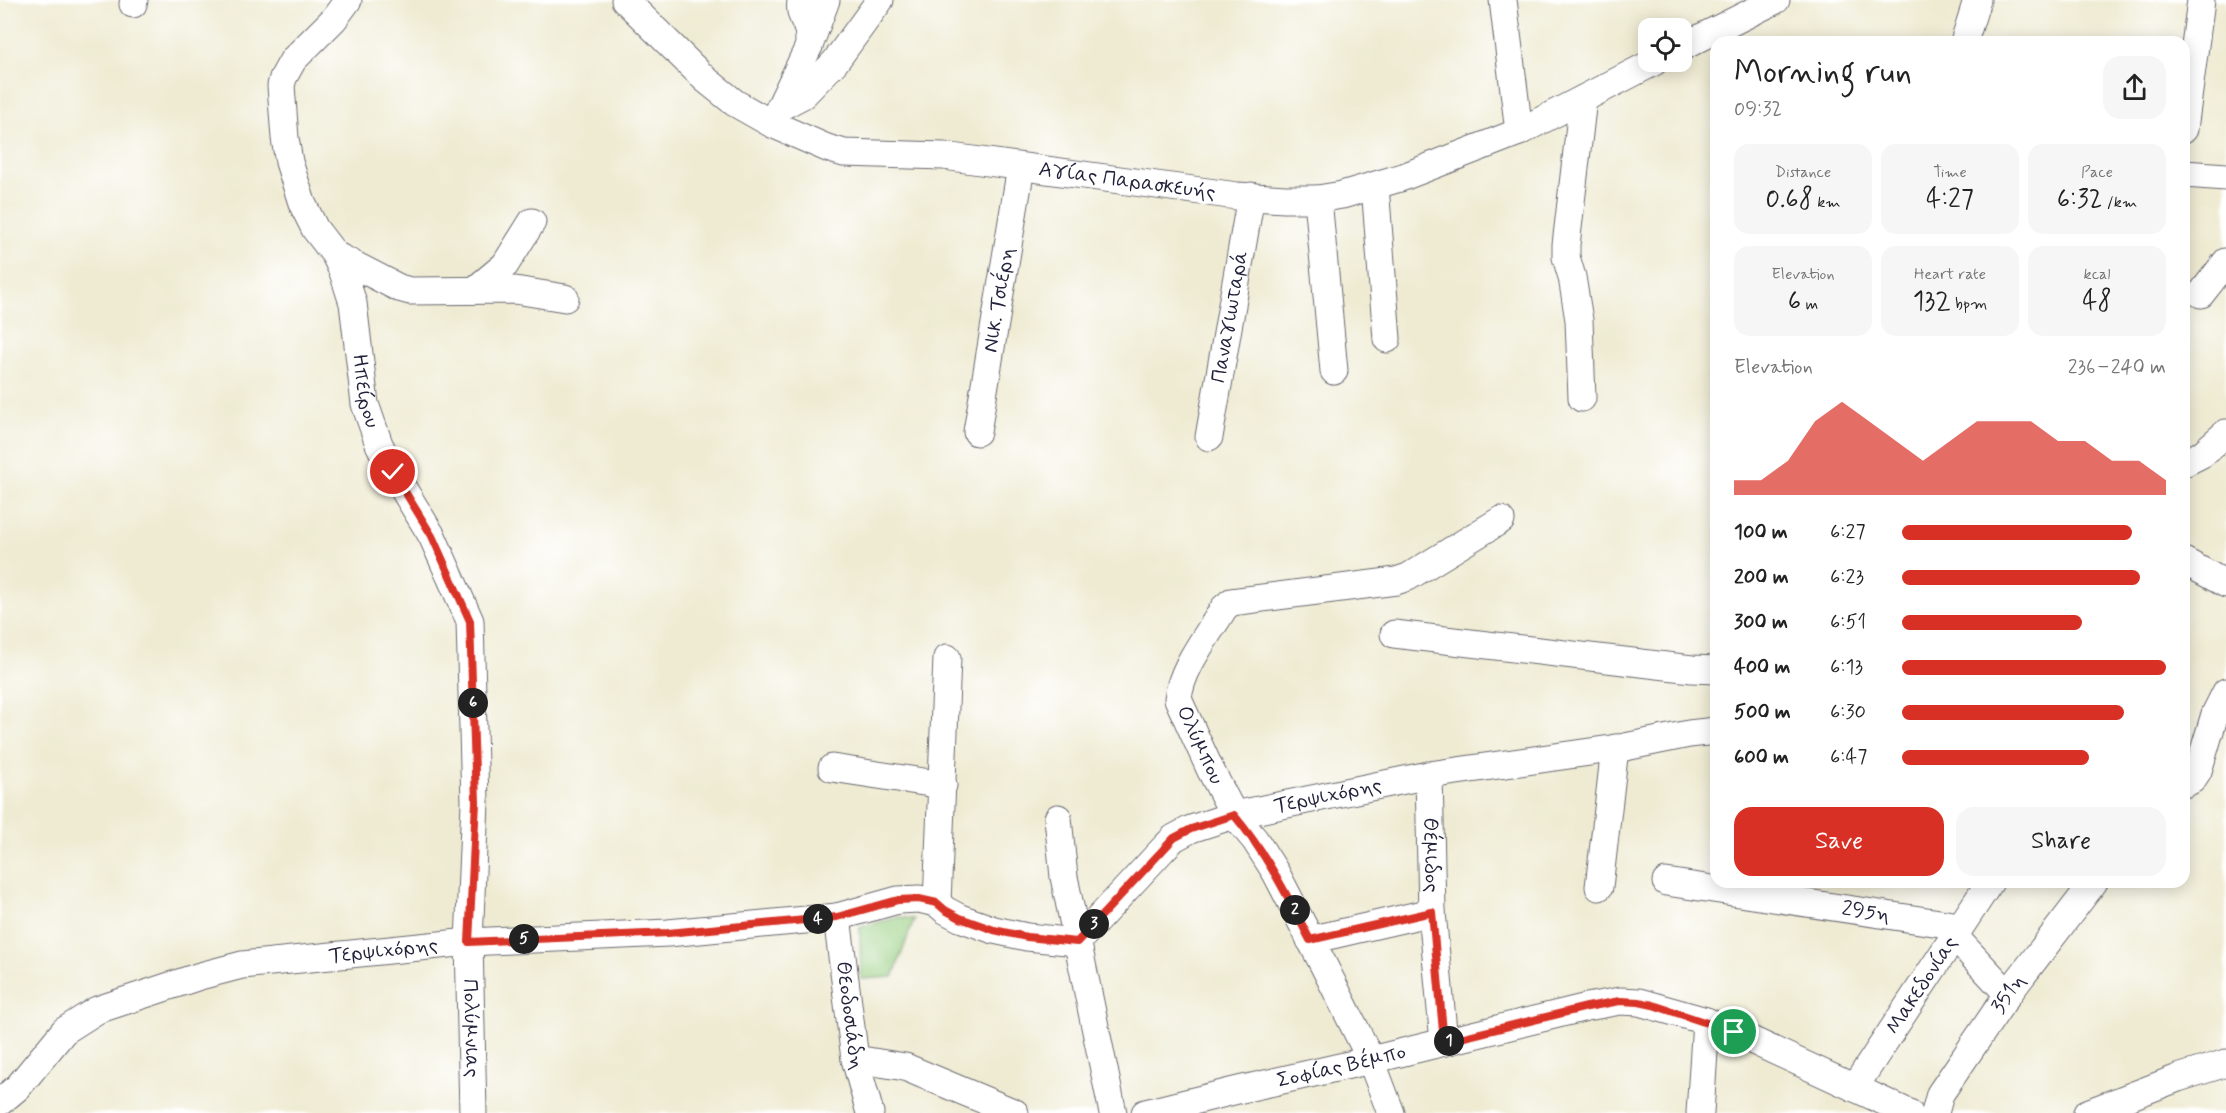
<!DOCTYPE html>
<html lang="en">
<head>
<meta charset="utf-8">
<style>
	body { margin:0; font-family:Mynerve,sans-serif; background:#f6f6f6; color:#222; height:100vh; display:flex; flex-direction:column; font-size:22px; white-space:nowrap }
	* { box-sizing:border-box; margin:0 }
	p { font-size:20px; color:#767676 }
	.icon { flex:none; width:33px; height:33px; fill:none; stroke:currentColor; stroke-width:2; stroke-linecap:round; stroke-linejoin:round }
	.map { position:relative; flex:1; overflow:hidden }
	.drawer { position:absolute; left:1710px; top:36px; width:480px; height:852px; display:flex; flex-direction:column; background:#fff; border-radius:18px; box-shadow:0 3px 15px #0003 }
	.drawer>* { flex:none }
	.tools { position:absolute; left:1638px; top:18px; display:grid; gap:12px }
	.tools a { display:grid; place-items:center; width:54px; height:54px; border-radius:12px; background:#fff; box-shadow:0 3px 15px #0003; font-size:30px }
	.pin { position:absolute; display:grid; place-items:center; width:51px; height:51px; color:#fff; margin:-26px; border:3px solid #fff; border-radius:50%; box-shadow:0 2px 6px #0007 }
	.km { position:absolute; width:30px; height:30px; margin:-15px; border-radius:50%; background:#222; color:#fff; font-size:16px; line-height:30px; text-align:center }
	.round { display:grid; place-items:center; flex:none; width:63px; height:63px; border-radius:18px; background:#f6f6f6 }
	.head { display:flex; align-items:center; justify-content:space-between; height:102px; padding:0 24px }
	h1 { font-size:33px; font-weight:600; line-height:45px }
	.stats { display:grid; grid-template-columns:repeat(3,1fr); gap:9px; height:102px; padding:6px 24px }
	.stats div { display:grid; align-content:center; border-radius:15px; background:#f6f6f6; text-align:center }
	.stats b { font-size:26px; font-weight:600 }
	.stats small { font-size:16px; font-weight:400 }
	.stats p { font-size:16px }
	.chart { height:168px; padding:12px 24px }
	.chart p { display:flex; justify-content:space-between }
	.chart svg { width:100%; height:108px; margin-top:6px; fill:#d93025; opacity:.7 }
	.primary-button { display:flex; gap:12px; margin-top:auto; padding:12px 24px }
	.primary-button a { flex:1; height:69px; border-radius:18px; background:#d93025; color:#fff; font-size:24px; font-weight:600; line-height:69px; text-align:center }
	.primary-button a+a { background:#f6f6f6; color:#222 }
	ul { padding:0 24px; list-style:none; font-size:20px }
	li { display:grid; grid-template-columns:96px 72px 1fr; align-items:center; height:45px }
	li i { height:15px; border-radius:8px; background:#d93025 }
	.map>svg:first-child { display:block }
</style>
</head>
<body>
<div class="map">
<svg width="2226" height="1113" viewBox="0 0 2226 1113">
	<rect width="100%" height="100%" fill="#fff"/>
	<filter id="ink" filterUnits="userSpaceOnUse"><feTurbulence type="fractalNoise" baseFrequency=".0167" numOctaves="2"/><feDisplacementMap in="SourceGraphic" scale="12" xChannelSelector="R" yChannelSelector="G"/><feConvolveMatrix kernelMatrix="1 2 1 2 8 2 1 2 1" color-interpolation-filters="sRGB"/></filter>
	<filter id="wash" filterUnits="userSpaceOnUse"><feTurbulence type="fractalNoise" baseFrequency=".008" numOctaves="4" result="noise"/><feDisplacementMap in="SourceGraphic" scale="24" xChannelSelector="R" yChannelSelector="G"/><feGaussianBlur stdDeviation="1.35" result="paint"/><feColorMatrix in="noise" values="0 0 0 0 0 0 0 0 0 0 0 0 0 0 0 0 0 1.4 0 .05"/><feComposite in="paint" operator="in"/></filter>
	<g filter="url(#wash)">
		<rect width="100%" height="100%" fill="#efebd3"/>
		<!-- green -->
		<path fill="#98cf81" stroke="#5d785e" stroke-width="1.5" d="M900,917L914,919L893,977L861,979L860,927Z"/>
	</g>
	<g filter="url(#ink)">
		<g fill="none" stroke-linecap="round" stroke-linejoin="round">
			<!-- minor casing -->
			<g stroke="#6a6870" stroke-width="29">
				<g id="minor">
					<path id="s1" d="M348,0L334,19L293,60L283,78L281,86L285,138L289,162L302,203L315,229L335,255L343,272L353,303L365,404L379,444L393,472L432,536L470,621L475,802L469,942L473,1113"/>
					<path id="s2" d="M625,0L705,79L735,103L772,124L827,148L844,153L944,156L1237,196L1285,199H1318L1342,195L1403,177L1519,132L1654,62"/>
					<path d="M801,0C799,15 804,17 808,30C809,35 809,41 809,46"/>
					<path d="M1503,0L1519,132"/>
					<path d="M133,4L134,0"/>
					<path d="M1964,42L1977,0"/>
					<path d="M1682,47L1776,0"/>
					<path d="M780,107L803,95L835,62L880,0"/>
					<path d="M776,115L809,46L826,0"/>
					<path d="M2184,129L2201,0"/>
					<path d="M2184,174L2226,177"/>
					<path d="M1375,186L1387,339"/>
					<path d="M1318,199L1334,371"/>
					<path d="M335,255L399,288L410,291L515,290L565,298"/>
					<path d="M475,290L505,265L532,222"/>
					<path d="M2201,294L2226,262"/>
					<path d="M1582,398L1579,320L1572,277L1566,257V245L1583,99"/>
					<path id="s3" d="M977,432L1021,167"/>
					<path id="s4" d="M1209,437L1251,196"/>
					<path d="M2184,463L2202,454L2226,433"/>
					<path d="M2184,561L2226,584"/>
					<path d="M1394,634L1692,669L1716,670"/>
					<path d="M832,768L943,785"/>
					<path id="s5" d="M1429,775L1432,912L1444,1042"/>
					<path d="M2184,784L2192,780L2198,771L2215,714L2226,692"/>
					<path d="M1058,818L1064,877L1113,1113"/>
					<path id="s6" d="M1666,882L1960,926"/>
					<path d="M1599,887L1615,748"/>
					<path d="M937,903L947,658"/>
					<path id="s7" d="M837,917L855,1059L870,1113"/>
					<path d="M1954,936L2008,994"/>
					<path d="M1310,940L1432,912"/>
					<path d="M855,1059L905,1067L1015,1113"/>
					<path id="s8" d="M1854,1088L1990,882"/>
					<path id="s9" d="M0,1102L18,1087L64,1031L97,1010L200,976L242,965L469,942L668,933L837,917L898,900L919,899L937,903L945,910L960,918L994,930L1027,937L1077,942L1165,847L1174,838L1191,829L1234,815L1429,775L1625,747L1689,734L1716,731"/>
					<path id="s10" d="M1145,1113L1238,1090L1371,1060L1587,1007L1620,1001L1639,1002L1706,1021L1734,1032L1909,1113"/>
					<path d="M1391,1113L1371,1060L1323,964L1276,873L1255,840L1234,815L1210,769L1178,699C1181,668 1208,635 1224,608L1231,602L1396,581L1408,577L1501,520"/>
					<path d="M1700,1113L1706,1021"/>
					<path id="s11" d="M1935,1113L1940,1094L2008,994L2094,882"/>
					<path d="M2087,1113L2178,1078L2226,1063"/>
				</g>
			</g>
			<!-- minor -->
			<use href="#minor" stroke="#fff" stroke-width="27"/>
		</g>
	</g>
	<g fill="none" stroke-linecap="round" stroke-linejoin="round" filter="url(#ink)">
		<!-- route casing -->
		<g stroke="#fff" stroke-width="12">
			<path id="route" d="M393,472L432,536L470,621L476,802L469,942L668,933L837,917L898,900L919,899L937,903L945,910L960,918L994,930L1027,937L1077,942L1174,838L1191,829L1234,815C1266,853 1287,895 1310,940L1432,912L1444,1042L1587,1007L1620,1001L1639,1002L1653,1005L1734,1032"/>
		</g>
		<!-- route -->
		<use href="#route" stroke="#d93025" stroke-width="8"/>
	</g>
	<g text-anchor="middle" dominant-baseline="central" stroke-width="6" stroke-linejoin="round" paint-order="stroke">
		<!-- street labels -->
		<g font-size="21" fill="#22223b" stroke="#fff">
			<text stroke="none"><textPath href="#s2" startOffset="556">Αγίας Παρασκευής</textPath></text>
			<text stroke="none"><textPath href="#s3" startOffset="134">Νικ. Τσιέρη</textPath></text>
			<text stroke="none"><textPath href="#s4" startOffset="122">Παναγιωταρά</textPath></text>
			<text stroke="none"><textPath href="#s1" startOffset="432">Ηπείρου</textPath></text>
			<text transform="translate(1200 745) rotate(65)">Ολύμπου</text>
			<text stroke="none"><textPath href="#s9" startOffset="1437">Τερψιχόρης</textPath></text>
			<text stroke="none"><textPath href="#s5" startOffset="80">Θέμιδος</textPath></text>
			<text stroke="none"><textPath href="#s6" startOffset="202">295η</textPath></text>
			<text stroke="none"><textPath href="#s9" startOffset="429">Τερψιχόρης</textPath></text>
			<text stroke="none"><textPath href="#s8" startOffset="123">Μακεδονίας</textPath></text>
			<text stroke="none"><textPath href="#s11" startOffset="141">351η</textPath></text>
			<text stroke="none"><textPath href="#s7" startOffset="99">Θεοδοσιάδη</textPath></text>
			<text stroke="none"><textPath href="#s1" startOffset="1094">Πολύμνιας</textPath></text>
			<text stroke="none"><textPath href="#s10" startOffset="202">Σοφίας Βέμπο</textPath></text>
		</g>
	</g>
</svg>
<div class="tools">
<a><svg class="icon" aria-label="locate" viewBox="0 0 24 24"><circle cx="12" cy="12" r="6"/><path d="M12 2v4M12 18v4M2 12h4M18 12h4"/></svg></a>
</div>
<div class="pin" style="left:1734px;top:1032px;background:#1e9e55"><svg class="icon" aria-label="arrive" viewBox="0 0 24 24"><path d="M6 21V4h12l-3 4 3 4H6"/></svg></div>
<div class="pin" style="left:393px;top:472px;background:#d93025"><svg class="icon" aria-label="check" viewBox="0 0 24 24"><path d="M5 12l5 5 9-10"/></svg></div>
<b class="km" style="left:1449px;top:1041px">1</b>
<b class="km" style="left:1295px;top:910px">2</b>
<b class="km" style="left:1094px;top:924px">3</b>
<b class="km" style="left:818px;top:919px">4</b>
<b class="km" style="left:524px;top:939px">5</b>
<b class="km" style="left:473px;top:703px">6</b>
<section class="drawer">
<div class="head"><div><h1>Morning run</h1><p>09:32</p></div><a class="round"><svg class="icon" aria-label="share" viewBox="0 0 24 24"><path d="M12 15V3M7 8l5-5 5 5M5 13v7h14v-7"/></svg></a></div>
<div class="stats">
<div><p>Distance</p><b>0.68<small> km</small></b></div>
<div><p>Time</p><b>4:27</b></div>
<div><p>Pace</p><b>6:32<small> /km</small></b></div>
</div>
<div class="stats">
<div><p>Elevation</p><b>6<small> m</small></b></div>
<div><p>Heart rate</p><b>132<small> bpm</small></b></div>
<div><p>kcal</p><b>48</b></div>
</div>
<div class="chart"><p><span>Elevation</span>236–240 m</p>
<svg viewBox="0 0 160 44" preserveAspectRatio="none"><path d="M0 44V38L10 38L20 30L30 14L40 6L50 14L60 22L70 30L80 22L90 14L100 14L110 14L120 22L130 22L140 30L150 30L160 38V44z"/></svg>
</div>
<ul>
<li><b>100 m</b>6:27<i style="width:87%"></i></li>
<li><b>200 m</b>6:23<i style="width:90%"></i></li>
<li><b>300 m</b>6:51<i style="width:68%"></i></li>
<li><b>400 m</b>6:13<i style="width:100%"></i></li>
<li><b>500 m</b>6:30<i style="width:84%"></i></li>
<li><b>600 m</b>6:47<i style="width:71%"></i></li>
</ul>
<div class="primary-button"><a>Save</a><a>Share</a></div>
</section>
</div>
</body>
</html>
